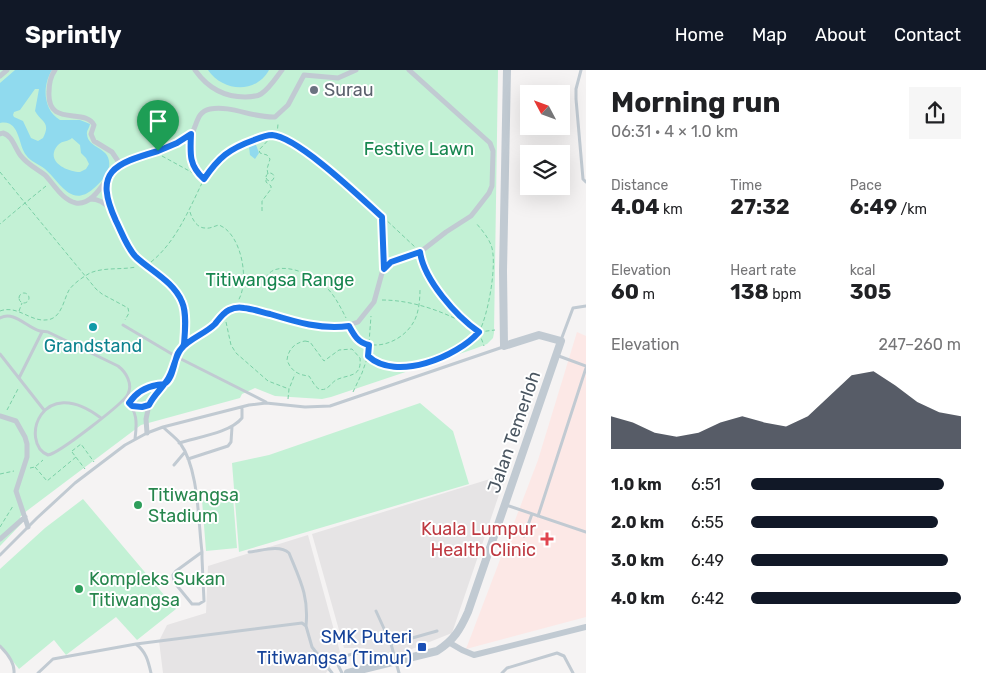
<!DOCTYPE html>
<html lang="en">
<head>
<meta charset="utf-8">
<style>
	body { margin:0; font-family:Rubik,sans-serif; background:#f6f6f6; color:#202124; height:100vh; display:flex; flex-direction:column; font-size:19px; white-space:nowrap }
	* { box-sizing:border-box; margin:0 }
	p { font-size:16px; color:#757577 }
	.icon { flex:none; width:28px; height:28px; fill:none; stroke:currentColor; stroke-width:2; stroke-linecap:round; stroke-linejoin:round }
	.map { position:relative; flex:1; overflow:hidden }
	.details { display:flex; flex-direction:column; background:#fff; width:400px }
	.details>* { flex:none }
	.needle { width:32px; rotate:311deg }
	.controls { position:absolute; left:520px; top:15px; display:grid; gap:10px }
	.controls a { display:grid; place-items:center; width:50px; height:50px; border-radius:0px; background:#fff; box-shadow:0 5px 20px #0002; font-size:25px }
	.pin { position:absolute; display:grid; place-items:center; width:42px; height:42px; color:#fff; margin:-51px -21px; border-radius:50% 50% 50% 0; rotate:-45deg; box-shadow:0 0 5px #0007 }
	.pin .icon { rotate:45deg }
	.round { display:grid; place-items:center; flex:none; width:52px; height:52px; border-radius:0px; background:#f6f6f6 }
	.headline { display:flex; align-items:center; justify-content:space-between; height:85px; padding:0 25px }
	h1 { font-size:28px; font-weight:700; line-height:38px }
	.stats { display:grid; grid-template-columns:repeat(3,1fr); gap:8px; height:85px; padding:5px 25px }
	.stats div { display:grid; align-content:center }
	.stats b { font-size:21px; font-weight:700 }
	.stats small { font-size:14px; font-weight:400 }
	.stats p { font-size:14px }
	.chart { height:140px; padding:10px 25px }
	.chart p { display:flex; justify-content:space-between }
	.chart svg { width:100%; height:90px; margin-top:5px; fill:#111827; opacity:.7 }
	ul { padding:0 25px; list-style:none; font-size:16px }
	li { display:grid; grid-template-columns:80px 60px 1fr; align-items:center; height:38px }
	li i { height:12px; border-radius:6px; background:#111827 }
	header { display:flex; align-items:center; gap:30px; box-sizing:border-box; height:70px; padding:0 25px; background:#111827; color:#fff }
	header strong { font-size:24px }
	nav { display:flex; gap:28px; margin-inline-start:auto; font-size:18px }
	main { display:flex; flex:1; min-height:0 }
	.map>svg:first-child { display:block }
</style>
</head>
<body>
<header>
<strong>Sprintly</strong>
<nav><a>Home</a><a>Map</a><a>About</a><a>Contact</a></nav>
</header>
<main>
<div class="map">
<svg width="586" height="603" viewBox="0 0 586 603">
	<rect width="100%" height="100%" fill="#f5f3f3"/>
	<!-- education -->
	<path fill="#e6e4e5" d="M506,404L452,563L387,589L364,578H344L312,464Z
		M308,465L340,582L326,603H163L159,571L167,555L206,543L208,496Z"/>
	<!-- medical -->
	<path fill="#fce8e6" d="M577,262L586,266V547L466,579L538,390Z"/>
	<!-- green -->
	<path fill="#c3f1d5" d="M0,0H498L494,263L493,268L487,274L474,279L331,327L322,329L275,326L255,318L242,324L240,328L141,355L24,443L20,447L22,453L0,476Z
		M420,333L453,361L469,414L239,482L232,393L269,385Z
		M233,427L237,478L206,481L202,430Z
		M83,429L176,539L137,570L116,547L66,585L54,570L19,599L0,575V499L45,458Z"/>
	<!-- water -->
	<path fill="#90daee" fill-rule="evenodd" d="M15,0H52C42,16 43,40 60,50H80L90,54C90,57 86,61 87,64C88,80 112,76 109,97C107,106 100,113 93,119C71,138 60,112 45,99C39,94 31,92 26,85C18,75 20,49 0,53V13ZM35,19H39L35,41C42,53 51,52 43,68L38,71L31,68L23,51L14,47L13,45L14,42L20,40ZM72,68L80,75L81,83L86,88L89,94L86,99L80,102C67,102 44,91 58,75C63,70 68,72 72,68Z
		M208,0H269C256,24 223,22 208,0Z
		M255,72L259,83L255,89L250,85L249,77Z"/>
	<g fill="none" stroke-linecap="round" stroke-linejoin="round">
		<!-- path -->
		<path stroke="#7ad0a6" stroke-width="1" stroke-dasharray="4 2.5" stroke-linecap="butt" d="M277,65L278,54
			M162,86L204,109C192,99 191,89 191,74
			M0,102L25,133L0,154
			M266 107a4 4 0 1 1 8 0a4 4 0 1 1-8 0Z
			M268,104L267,99L270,89L267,85L260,83L259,80L273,65
			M46,116L25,133L96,219L102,224L128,238L129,243L125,250
			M262,141V131L271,119V116L266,112V109
			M190,142C192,149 197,158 205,158C210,159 214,156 219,155C242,164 250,212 238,231
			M383,147L415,177
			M421,189C429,216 452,237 471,257
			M151,192C177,171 190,137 204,109C212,93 228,80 243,74C252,70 263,64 273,65C299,67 361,128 383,147L384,188
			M264,214C269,185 311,203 324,215C334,224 340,236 346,248
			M19 228a5 5 0 1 1 10 0a5 5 0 1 1-10 0Z
			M382,230C415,230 452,244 479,262L484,276
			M0,241C19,234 32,255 51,249C62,245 64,229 69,220C74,213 83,207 90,203C104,197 121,200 136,197
			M19,241L22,233
			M226,252L231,275L236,283L268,311L289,319
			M352,261C365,286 401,274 413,253C419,244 420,229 420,218
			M479,262L495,260
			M305,271L310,272L324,291L339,280L352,279L360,288C362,308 348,304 336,310C331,313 327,322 319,319C314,316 312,310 309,306C298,305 291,301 287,290C288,280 294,273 305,271Z
			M368,286C372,290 376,293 381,295C407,304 464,286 479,262C488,246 498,192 491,175C488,167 481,159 476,153
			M353,322L362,303L368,286L371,246
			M134,327L139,323L154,315
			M288,329L289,319L295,304
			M7,340L19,317
			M72,381L81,374L94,392
			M72,382L85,399
			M35,397L47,411L76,387
			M30,398L35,397L43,390
			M0,404L14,401
			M0,457L13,436"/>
		<!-- service -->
		<path stroke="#c1cad2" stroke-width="3" d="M581,0L576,19V29L583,109L586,112
			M0,248C14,240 27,258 40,261C43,262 46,261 48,262L118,296C126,302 133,314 128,324C124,333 58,384 48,385C19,373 41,302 101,348
			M123,255L177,287L266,332
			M561,270L573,238L586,236
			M0,284L44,340
			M556,285L586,296
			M19,308L42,262
			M124,330C138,339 137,354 135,369
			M163,357C168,362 175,367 180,373C199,399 198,451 202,482V488L204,531L199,534H192L174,512L173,505L176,501L202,482
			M179,373C198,367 230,363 242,348V338
			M188,389L228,376L231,372L232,357
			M174,395L185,382
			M506,435L586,462
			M538,446L586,298
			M524,466L532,444
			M249,482C261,481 279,474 289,483C300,510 309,526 306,556
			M0,485L37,448L75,413L125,375L147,363L163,357L249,335L266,333L305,337L330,336L503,277
			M376,541L391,574L399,603
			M136,574L302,553L306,556L312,577L332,603
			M391,574L437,561
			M0,576C7,583 15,593 14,603
			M38,603L53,589L136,574C146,582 148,590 151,603
			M342,603L338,595C343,582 367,579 377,588C378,588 382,593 382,594
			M502,603L507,598L557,583L564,586L573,603"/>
		<!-- pedestrian -->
		<path stroke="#c1cad2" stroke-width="5" d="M55,0C50,7 49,13 49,22C47,58 85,37 94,55L91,64L94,71L112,82L120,94
			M195,0C207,17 224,27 245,27C250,27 256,27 261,24C269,19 276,8 282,0
			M0,6L7,0
			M0,64L3,63C13,66 15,79 21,86C27,94 37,99 45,105C54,114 62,130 76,133C96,136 107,103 120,94C139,81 168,82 188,68C198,60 194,42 210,39C231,35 253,48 275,47L288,35L304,5L338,8L356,0
			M90,129C117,129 119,165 132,182C146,201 171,209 182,230C188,243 184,263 183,276
			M0,346L16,351L25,367L27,374V387L16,421L28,457
			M147,363L146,349L149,335L155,325L168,310L179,281L183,276L208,260L228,240L238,238L251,239L319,256L343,257L358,252L374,232L382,203L386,196L396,190L419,183L446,162L471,146L475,141L489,123L492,116L493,81L490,73L409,0
			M0,469L25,447"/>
		<!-- minor -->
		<path stroke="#c1cad2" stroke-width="6" d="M450,573L462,580L474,585L586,557"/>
		<!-- tertiary -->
		<path stroke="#c1cad2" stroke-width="8" d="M348,603L437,581C454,570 460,560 468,542L561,271L539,265L504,276L503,201L507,0"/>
	</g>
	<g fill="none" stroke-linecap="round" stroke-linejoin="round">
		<!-- route casing -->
		<g stroke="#fff" stroke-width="10">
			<path id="route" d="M158,81C114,94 93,101 116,151C122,163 127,178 136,187C151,201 174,212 182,232C187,243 185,262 184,274C183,278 180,279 178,283C174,291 173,310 164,314C162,315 159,314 157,315C145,317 135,324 129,333L132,336L142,337L149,335C154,324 164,317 169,307C174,298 175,287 181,279C190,268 205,264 215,254C219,249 223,243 229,240C233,238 239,237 244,238C253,239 261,242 270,244C296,252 322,260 349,256C354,265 358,273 369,275L368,286C396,312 457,287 479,262C456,246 424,210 420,182L391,192L384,199L382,147C361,128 298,67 272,65C266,65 259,68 254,70C229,79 219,87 204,109C189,96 190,84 191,64L177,73L158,81"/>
		</g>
		<!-- route -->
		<use href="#route" stroke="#1a73e8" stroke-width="6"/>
	</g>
	<!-- markers -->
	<circle fill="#6b7280" stroke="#fff" stroke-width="2" cx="314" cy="20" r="5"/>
	<circle fill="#0f9aa8" stroke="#fff" stroke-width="2" cx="93" cy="257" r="5"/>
	<g fill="#2e9e5b" stroke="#fff" stroke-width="2">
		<circle cx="138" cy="435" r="5"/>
		<circle cx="79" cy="519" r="5"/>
	</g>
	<path fill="#e0444e" stroke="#fff" stroke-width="2" d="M544.5 461.5h5v5h5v5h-5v5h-5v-5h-5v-5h5z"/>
	<rect fill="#1a4fb4" stroke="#fff" stroke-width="2" x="417" y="572" width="10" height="10" rx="2.5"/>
	<g text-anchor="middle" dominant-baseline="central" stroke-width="4" stroke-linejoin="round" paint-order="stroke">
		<!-- worship labels -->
		<g font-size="18" fill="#5b616d" stroke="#fff" text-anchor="start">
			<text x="324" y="20">Surau</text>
		</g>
		<!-- park labels -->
		<g font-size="18" fill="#17864f" stroke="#fff">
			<text x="419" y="79">Festive Lawn</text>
			<text x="280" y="210">Titiwangsa Range</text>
		</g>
		<!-- culture labels -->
		<g font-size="18" fill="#0d838f" stroke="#fff">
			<text x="93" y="276">Grandstand</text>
		</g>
		<!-- street labels -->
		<g font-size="18" fill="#4a5661" stroke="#fff">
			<text transform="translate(514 362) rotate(-71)">Jalan Temerloh</text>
		</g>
		<!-- leisure labels -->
		<g font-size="18" fill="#27864d" stroke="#fff" text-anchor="start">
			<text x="148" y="425">Titiwangsa<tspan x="148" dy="21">Stadium</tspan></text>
			<text x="89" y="509">Kompleks Sukan<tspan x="89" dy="21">Titiwangsa</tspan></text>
		</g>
		<!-- health labels -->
		<g font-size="18" fill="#be3a42" stroke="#fff" text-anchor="end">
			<text x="536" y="459">Kuala Lumpur<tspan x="536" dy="21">Health Clinic</tspan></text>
		</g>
		<!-- transit labels -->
		<g font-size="18" fill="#164399" stroke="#fff" text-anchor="end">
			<text x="412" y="567">SMK Puteri<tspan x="412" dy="21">Titiwangsa (Timur)</tspan></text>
		</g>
	</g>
</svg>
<div class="controls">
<a><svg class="needle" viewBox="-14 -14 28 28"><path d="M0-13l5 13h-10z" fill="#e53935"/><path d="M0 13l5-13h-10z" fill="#757577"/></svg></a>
<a><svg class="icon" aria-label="layers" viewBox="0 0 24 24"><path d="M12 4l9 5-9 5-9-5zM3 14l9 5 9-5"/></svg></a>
</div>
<div class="pin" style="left:158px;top:81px;background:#1e9e55"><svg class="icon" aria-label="arrive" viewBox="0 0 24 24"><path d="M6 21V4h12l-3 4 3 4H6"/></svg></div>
</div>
<section class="details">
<div class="headline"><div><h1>Morning run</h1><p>06:31 · 4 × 1.0 km</p></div><a class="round"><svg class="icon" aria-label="share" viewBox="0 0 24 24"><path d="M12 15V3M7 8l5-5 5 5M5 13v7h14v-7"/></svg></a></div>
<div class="stats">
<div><p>Distance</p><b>4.04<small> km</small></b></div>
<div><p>Time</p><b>27:32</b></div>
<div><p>Pace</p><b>6:49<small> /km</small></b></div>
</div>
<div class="stats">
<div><p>Elevation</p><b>60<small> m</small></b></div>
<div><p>Heart rate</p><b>138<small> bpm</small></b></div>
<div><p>kcal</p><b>305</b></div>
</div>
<div class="chart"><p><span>Elevation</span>247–260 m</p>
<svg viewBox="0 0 160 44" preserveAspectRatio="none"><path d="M0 44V28L10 31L20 36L30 38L40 36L50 31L60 28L70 31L80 33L90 28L100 18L110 8L120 6L130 13L140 21L150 26L160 28V44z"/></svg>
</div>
<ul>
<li><b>1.0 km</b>6:51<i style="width:92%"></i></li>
<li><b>2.0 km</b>6:55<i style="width:89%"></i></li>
<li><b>3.0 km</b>6:49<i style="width:94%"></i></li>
<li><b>4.0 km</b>6:42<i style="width:100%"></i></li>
</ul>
</section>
</main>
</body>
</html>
